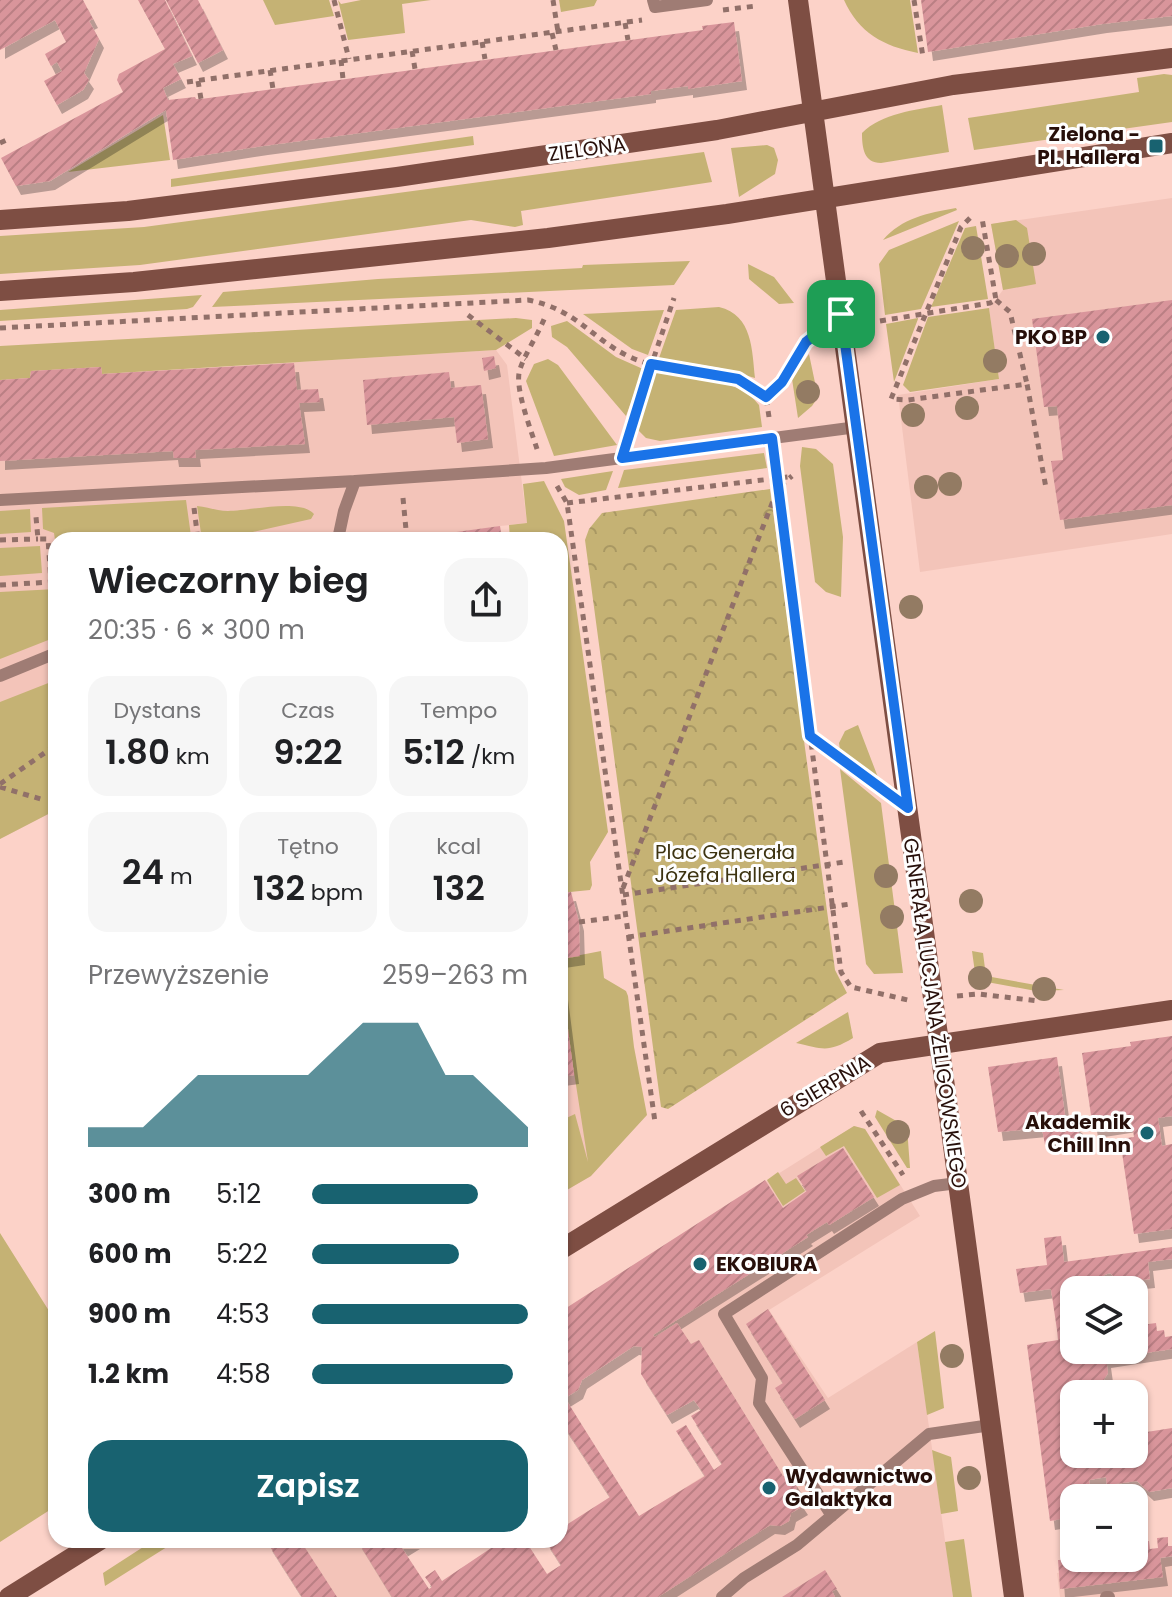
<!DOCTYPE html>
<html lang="pl">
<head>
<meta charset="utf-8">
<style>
	body { margin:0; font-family:Poppins,sans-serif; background:#f6f6f6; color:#202124; height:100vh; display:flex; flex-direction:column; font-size:30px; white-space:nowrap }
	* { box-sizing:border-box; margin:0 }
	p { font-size:26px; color:#757577 }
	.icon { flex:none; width:44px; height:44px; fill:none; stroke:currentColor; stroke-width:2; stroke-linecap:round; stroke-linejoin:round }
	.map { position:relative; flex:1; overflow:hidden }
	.panel { position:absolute; left:48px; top:532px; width:520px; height:1016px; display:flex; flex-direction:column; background:#fff; border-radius:24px; box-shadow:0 2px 6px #0004 }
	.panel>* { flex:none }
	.controls { position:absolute; left:1060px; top:1276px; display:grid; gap:16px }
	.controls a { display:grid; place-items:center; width:88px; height:88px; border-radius:16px; background:#fff; box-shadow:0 2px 6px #0004; font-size:40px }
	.pin { position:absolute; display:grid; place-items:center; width:68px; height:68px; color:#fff; margin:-34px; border-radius:16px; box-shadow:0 4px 12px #0006 }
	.round { display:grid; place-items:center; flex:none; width:84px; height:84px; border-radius:24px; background:#f6f6f6 }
	.summary { display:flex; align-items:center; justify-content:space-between; height:136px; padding:0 40px }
	h1 { font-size:36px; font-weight:600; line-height:60px }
	.metrics { display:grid; grid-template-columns:repeat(3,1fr); gap:12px; height:136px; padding:8px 40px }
	.metrics div { display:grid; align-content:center; border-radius:20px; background:#f6f6f6; text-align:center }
	.metrics b { font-size:34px; font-weight:600 }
	.metrics small { font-size:22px; font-weight:400 }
	.metrics p { font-size:22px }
	.chart { height:224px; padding:16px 40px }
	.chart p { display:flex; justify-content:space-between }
	.chart svg { width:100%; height:144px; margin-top:8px; fill:#186270; opacity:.7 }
	.cta { display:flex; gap:16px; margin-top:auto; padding:16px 40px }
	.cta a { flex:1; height:92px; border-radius:24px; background:#186270; color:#fff; font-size:32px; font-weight:600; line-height:92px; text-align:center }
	ul { padding:0 40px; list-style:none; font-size:26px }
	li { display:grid; grid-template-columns:128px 96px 1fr; align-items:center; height:60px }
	li i { height:20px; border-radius:10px; background:#186270 }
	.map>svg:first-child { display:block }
</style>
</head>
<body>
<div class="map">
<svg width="1172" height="1597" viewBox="0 0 1172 1597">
	<defs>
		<pattern id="park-crowns" width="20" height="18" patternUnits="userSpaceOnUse" patternTransform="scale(2)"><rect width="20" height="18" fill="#c5b274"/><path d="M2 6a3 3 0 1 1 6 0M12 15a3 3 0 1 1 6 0" fill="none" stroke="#a99863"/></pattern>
		<pattern id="building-hatch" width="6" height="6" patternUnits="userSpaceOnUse" patternTransform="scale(2)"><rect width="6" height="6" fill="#d9959b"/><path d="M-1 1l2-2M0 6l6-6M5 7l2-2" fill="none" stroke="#ba7f84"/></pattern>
		<filter id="shadow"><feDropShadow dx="5" dy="9" stdDeviation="0" flood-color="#0004"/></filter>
	</defs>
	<rect width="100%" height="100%" fill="#fcd2c8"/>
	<!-- built -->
	<path fill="#f3c4b9" d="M1172,198V534L920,572L898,395L999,379L989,308L1003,290L991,224Z
		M496,350L507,365L527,523L500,526L502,540H56V810L0,839V380L30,378L31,371L101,367L103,374Z
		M560,957L591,1176L560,1194Z
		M854,1126L865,1129L920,1216L769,1310L828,1398L917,1342L953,1597H512L732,1458L616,1276Z
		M266,1540H396L432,1597H302Z
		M1172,1557V1597H1060L1057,1573Z"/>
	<!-- green -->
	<path fill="#c5b274" d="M263,0H329L334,16L275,25Z
		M338,0L341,4L361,0H431L402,4L405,33L348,40Z
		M559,0H597L594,6L561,12Z
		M844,0H910L918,53C883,46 859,33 844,0Z
		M1164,74L1172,75V122L974,150L968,118L1139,92L1137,78Z
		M942,105L949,152L881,163C864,163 862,148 862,133C882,113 915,110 942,105Z
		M163,115L170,160L68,172Z
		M473,136L474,145L171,187V179Z
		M767,145L774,148L778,160L775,174L739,197L731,148Z
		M704,152L712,182L521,211L523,225L515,227L471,220L140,265L0,274V236L144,227Z
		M956,208L957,210L883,240C902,218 927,213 956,208Z
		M1016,220L1027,228L1036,284L1003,290L991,224Z
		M959,221L921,309L885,315L879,264L889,250Z
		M976,226L988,299L931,307L965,228Z
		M690,261L674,285L212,307L223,292L378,279L582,268L583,265Z
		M748,264L774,277L794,303L779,304L749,279Z
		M202,295L193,307L187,309L0,321V310Z
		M719,307C753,315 752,351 755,378L720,368L659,358L676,310Z
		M989,308L999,379L910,392L903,385L928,317Z
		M664,310L648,355L632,349L583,314Z
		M516,318L532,320V328L496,350L102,374L101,367L31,371L30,378L0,380V346Z
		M918,318V319L894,382L886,324Z
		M567,321L616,357L643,369L626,416L567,347L552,337L551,326Z
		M809,354L818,397L812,406L798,418L792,379Z
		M548,359L558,365L617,445L554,456L526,381L534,364Z
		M654,372C686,378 738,376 759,405L762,427L660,441L646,438L635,427Z
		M802,447L816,449L833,464L843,537L841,597L826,592L815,582L800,466Z
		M764,453L767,468L618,488L624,470Z
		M613,471L606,490L579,495L565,487L561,479Z
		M544,481L564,521L608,832L590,862L592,885L590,890L560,893V540H510L509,525L527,523L523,484Z
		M186,500L191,536L153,538V540H56V547L54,533L43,529L42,508Z
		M197,506C208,507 217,511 228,511C250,511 300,498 314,514L311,519L217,540H202Z
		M30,509L31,532L0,534V511Z
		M40,546L42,573L0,576V548Z
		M56,589V637L0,659V592Z
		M56,680V810L0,839V702Z
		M858,725L879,780L840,750L839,743L845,731Z
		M840,769L881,803L903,973L874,974L866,964Z
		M601,951L604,978L626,991L628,996L634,1047L647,1115L591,1176L560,1194V1121L575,1114L588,1162L560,982V959Z
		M972,951L983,953L986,976L1064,990L1036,991L976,980Z
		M848,1012L853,1038C828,1053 823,1049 796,1043Z
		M877,1110L907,1127L910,1168H907L875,1117Z
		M854,1126L865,1129L900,1185L877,1198L844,1146L826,1156L820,1147Z
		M778,1172L786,1184L796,1178L805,1191L783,1206L767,1180Z
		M0,1233L56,1322V1506L0,1542Z
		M935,1331L944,1408L927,1415L917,1342Z
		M932,1450L951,1457L958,1511L941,1514Z
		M964,1539L972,1597H953L945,1542Z
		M154,1540H178L105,1586L103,1573Z"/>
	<!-- park -->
	<path fill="url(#park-crowns)" d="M770,489L835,970L847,993L668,1109L661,1107L585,540L589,529L602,513Z"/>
	<!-- building -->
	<path fill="url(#building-hatch)" fill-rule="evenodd" filter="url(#shadow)" d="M0,0H83L93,19L89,21L99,39L84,73L89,80L83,90L57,105L44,81L62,71L57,62L51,66L45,54L66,42L55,20L0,50Z
		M138,0H165L192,56L173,64L181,79L163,88L168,100L195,97L196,99H201L703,30L702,26L734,22L742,81L688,89V86L651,91V94L263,146L173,160L166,110L50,181L16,186L1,158L123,92L117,80L119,74L165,49Z
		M166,0H198L223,50L198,63Z
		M921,0H1172V16L1102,24L928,52Z
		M1172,300V505L1060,520L1051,461L1063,460L1057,406L1044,407L1032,319Z
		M494,356L496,368L484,371L482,358Z
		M294,363L297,390L318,389L320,402L299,403L305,444L195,450L196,458H174L173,451L0,461V380L30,378L31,371L101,367L102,374Z
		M449,372L451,388L481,385L488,439L457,443L454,417L367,425L363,380Z
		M500,526L502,540H413V538Z
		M571,892L579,922L580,956L560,959V893Z
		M562,983L574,1075L560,1077V984Z
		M1172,1036V1116L1158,1118L1162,1146L1172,1144V1229L1134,1234L1120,1139L1134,1137L1132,1123L1093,1129L1082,1053L1131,1046L1130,1042Z
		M1057,1057L1066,1123L1074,1122L1078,1125L1079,1134L1076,1138L1045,1145L1042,1128L998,1132L988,1067Z
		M843,1148L874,1197L829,1225L827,1222L806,1235L808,1237L653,1335L655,1337L677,1323L691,1344L699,1340L783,1476H791L797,1485L795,1494L803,1506L791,1513L789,1521L780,1526L770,1525L658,1597H392L357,1540H415L402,1548L429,1589L432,1587L425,1577L435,1570L442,1581L503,1540H525L547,1574L561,1565L545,1540H560V1529L610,1497L560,1420V1312L765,1180L783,1208L807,1191L797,1176ZM634,1346L642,1347L641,1374L667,1415L694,1400L701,1410L691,1416L722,1464L714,1470L686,1425L676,1431L705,1476L639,1516L565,1398L578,1390L582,1380Z
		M1061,1236L1064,1262L1172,1247V1259L1148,1262L1150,1279L1120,1282L1110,1273L1104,1275L1105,1286H1108L1110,1290H1074V1350H1134V1326L1156,1323L1157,1331L1164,1330L1165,1337L1172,1336V1349L1106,1359L1108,1373L1103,1381L1104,1394H1074V1454H1134V1434L1172,1428V1488L1149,1492L1137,1481L1107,1485L1106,1477L1089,1480L1091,1498H1074V1517L1050,1521L1027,1345L1058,1340L1057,1330L1051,1289L1020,1293L1016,1269L1047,1265L1044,1238Z
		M768,1309L825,1400L795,1419L775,1388L783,1383L746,1324Z
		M1168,1537V1546H1172V1556L1160,1558L1163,1577L1060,1589L1058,1560L1134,1558V1544L1149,1541L1150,1549L1158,1548L1157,1538Z
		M270,1540H300L337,1597H302L267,1542Z
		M825,1570L837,1589L832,1591L835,1597H782Z"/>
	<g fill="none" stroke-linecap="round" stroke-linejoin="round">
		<!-- path -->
		<path stroke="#917069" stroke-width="5" stroke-dasharray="6 6" stroke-linecap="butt" d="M334,0L349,59
			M553,0L558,32
			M914,0L923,57
			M723,10L756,6
			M625,23L628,40
			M552,33L556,50
			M482,42L485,59
			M412,51L415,69
			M341,60L343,79
			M270,70L273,89
			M198,81L201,99
			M187,82L642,20
			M0,143L9,139
			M970,218L961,227L891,399L908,400L1027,384L1046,488
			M996,300L1010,312L1027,384
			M468,315L526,359
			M880,321L990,303L996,300L982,218
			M0,328L528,300C578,310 590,338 630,357C675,378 724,365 766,397L769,417
			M766,397C790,381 797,350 819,332
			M627,437L674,298
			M537,449C531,430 516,392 519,373C522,358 540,332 546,314
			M774,458L841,972L851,987L908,1000
			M557,486L567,503L655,1122
			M403,498L407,540
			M567,503L788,477
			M194,508L198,540
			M0,540L38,539
			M0,585L51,582L48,539H38L36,517
			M811,736L880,788
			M0,784L56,745
			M0,787L44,800
			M623,888L778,488L792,476
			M623,895L844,862
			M579,922L625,916
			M628,937L850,904
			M957,996L978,994L1039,1001
			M861,1111L903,1175"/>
		<!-- lane -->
		<path stroke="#9f7c74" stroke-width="12" d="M653,0L655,7L707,0
			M0,500L355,481
			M335,540L338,539L344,511L355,481L546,468L857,427
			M0,676L56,653
			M832,1516L759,1403L762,1378L724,1314L902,1199L934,1186L958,1183
			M722,1597L744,1578L797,1545L929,1434L991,1425
			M1106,1597H1109"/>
		<!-- secondary -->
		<path stroke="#7e4e43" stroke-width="20" d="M798,0L1014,1597
			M0,220L128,211L397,177L717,130L953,85L1172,58
			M0,291L134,282L548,238L727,214L1172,143
			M560,1250L880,1053L1172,1010
			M9,1597L100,1540"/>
	</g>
	<!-- trees -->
	<g fill="#937b63">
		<circle cx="973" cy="248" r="12"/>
		<circle cx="1034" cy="254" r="12"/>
		<circle cx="1007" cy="256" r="12"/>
		<circle cx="995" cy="361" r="12"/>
		<circle cx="808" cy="392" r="12"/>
		<circle cx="967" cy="408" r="12"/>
		<circle cx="913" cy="415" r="12"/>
		<circle cx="950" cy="484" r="12"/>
		<circle cx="926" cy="487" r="12"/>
		<circle cx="911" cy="607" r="12"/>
		<circle cx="886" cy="876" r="12"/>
		<circle cx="971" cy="901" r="12"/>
		<circle cx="892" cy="917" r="12"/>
		<circle cx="980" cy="978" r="12"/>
		<circle cx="1044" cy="989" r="12"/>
		<circle cx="898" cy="1132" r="12"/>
		<circle cx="952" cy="1356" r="12"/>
		<circle cx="969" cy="1478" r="12"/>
	</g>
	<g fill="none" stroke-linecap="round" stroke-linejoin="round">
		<!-- route casing -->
		<g stroke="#fff" stroke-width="16">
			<path id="route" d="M841,314L908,808L810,736L772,438L622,458L651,364L738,379L766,397L782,382L806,342Z"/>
		</g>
		<!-- route -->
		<use href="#route" stroke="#1a73e8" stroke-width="10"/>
	</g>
	<!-- markers -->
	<g fill="#186270" stroke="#fefefe" stroke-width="3">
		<rect x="1148" y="138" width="16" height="16" rx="4"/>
		<circle cx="1103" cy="337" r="8"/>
		<circle cx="1147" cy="1133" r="8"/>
		<circle cx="700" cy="1264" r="8"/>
		<circle cx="769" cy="1488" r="8"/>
	</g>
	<g text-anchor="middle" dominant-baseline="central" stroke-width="6" stroke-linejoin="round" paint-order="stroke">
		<!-- poi labels -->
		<g font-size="20" font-weight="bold" fill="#270f0a" stroke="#fefefe" text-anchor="end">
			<text x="1140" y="134">Zielona -<tspan x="1140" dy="23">Pl. Hallera</tspan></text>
			<text x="1087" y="337">PKO BP</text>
			<text x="1131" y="1122">Akademik<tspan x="1131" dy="23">Chill Inn</tspan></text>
			<text x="716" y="1264" text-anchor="start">EKOBIURA</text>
			<text x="785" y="1476" text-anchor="start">Wydawnictwo<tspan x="785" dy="23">Galaktyka</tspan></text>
		</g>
		<!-- street labels -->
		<g font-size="20" fill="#270f0a" stroke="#fefefe">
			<text transform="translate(587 149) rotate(-8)">ZIELONA</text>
			<text transform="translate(935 1013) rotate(82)">GENERAŁA LUCJANA ŻELIGOWSKIEGO</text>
			<text transform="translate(825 1086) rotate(-31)">6 SIERPNIA</text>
		</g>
		<!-- park labels -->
		<g font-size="20" fill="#3d3311" stroke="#fefefe">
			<text x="725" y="852">Plac Generała<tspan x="725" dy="23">Józefa Hallera</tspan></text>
		</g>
	</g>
</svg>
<div class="controls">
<a><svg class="icon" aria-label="layers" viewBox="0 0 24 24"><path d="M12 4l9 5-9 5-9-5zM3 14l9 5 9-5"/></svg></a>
<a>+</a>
<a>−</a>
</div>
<div class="pin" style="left:841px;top:314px;background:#1e9e55"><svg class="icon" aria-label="arrive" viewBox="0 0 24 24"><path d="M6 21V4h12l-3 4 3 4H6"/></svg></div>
<section class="panel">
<div class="summary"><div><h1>Wieczorny bieg</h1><p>20:35 · 6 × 300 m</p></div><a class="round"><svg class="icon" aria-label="share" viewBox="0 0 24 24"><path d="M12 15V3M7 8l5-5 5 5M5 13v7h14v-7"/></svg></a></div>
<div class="metrics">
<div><p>Dystans</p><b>1.80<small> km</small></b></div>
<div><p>Czas</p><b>9:22</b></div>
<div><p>Tempo</p><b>5:12<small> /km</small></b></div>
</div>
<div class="metrics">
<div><b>24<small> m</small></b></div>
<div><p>Tętno</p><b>132<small> bpm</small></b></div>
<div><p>kcal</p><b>132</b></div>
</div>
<div class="chart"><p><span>Przewyższenie</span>259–263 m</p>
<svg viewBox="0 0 160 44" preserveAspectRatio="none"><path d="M0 44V38L10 38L20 38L30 30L40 22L50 22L60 22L70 22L80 22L90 14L100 6L110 6L120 6L130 22L140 22L150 30L160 38V44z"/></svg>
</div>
<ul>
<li><b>300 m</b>5:12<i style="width:77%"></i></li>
<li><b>600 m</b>5:22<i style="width:68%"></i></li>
<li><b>900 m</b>4:53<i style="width:100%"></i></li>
<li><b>1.2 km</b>4:58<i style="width:93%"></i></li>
</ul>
<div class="cta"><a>Zapisz</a></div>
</section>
</div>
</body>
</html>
